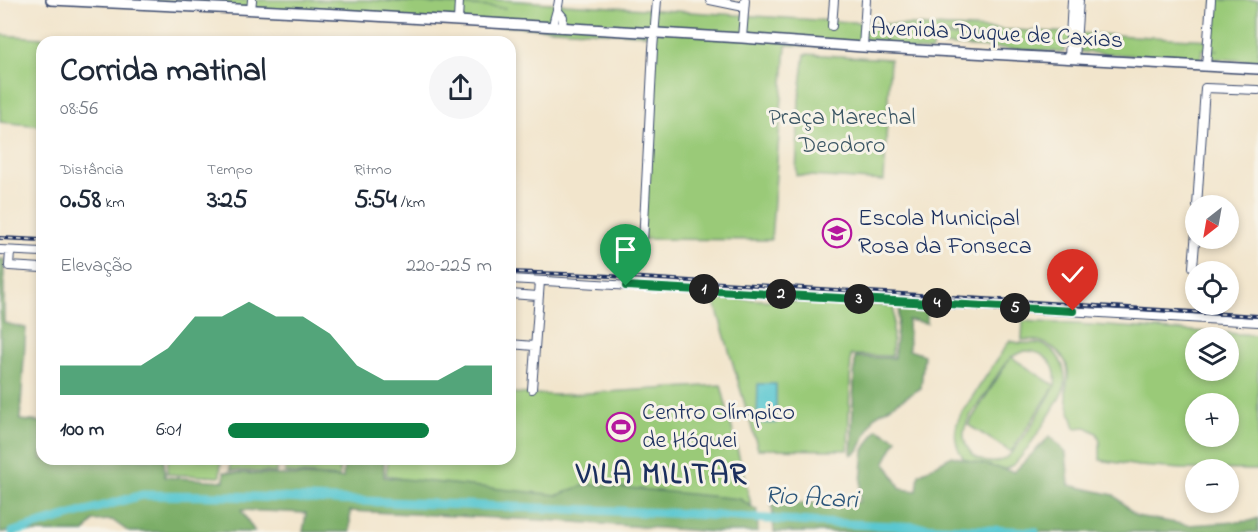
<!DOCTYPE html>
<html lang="pt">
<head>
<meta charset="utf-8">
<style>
	body { margin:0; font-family:"Indie Flower",sans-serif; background:#f6f6f7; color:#1f2937; height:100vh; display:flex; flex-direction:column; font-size:22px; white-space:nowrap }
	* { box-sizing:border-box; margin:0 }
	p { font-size:20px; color:#747a83 }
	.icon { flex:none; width:33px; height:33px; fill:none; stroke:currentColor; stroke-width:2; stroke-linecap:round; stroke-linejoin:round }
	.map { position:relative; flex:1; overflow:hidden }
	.details { position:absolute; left:36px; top:36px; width:480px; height:429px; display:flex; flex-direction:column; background:#fff; border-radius:18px; box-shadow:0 3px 9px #0003 }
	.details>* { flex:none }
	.needle { width:39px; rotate:211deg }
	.controls { position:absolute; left:1185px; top:195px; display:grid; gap:12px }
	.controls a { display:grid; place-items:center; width:54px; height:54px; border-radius:50%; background:#fff; box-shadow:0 3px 9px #0003; font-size:30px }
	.pin { position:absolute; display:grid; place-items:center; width:51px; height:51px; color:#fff; margin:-62px -26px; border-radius:50% 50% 50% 0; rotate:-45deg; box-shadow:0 0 6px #0007 }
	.pin .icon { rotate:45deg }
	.km { position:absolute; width:30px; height:30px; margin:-15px; border-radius:50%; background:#222; color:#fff; font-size:16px; line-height:30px; text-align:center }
	.round { display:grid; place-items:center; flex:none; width:63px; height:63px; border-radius:32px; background:#f6f6f7 }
	.headline { display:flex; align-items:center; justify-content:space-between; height:102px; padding:0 24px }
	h1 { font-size:33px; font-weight:800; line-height:45px }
	.metrics { display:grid; grid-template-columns:repeat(3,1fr); gap:9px; height:102px; padding:6px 24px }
	.metrics div { display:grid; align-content:center }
	.metrics b { font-size:26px; font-weight:800 }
	.metrics small { font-size:16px; font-weight:400 }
	.metrics p { font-size:16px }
	.chart { height:168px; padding:12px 24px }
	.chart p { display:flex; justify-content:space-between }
	.chart svg { width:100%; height:108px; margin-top:6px; fill:#0b8043; opacity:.7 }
	ul { padding:0 24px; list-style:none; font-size:20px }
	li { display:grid; grid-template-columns:96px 72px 1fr; align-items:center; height:45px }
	li i { height:15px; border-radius:8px; background:#0b8043 }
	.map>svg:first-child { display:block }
</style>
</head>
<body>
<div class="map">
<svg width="1258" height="532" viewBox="0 0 1258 532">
	<rect width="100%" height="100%" fill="#f7f3e8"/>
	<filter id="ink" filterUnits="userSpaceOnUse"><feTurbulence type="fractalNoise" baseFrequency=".0167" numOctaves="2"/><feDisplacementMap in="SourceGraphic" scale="12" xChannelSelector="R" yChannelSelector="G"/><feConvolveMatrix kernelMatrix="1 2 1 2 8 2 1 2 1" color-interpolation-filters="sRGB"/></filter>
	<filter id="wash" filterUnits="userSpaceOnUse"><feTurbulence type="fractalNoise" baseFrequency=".008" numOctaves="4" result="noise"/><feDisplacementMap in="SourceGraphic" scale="24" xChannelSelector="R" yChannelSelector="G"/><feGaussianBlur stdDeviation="1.35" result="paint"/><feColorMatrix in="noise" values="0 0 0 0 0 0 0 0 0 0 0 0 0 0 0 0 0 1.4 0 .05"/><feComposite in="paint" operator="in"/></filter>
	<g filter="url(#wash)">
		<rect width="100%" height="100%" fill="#f2e5cc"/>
		<!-- green -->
		<path fill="#9aca78" stroke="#5a7c6b" stroke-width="1.5" fill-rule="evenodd" d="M69,0H367L507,8L386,0H503L833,21L1212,40L1214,0H1258V62L1211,58V50H1218L1202,49L1201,60L1081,52L1080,43L1065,42L1064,52L940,45L941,36L1004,38L933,33L932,51L786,45L771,240L642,239L654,35Z
			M0,35L101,42H42V126L0,122Z
			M805,54L890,59L884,181L796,175L799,100Z
			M719,298L894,306L892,356L851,355L848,450L758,449L715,303Z
			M1023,321L1258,335V470L1182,469L1139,466L1100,460V441L1097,433L1086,427L1075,428C1072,417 1067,406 1066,395C1065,388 1069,379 1068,372C1066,350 1042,338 1022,340ZM1196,338H1228V370H1196ZM1196,404H1228V436H1196Z
			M1010,340C1024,349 1039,335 1056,354C1063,363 1066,374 1065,385C1062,398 1029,448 1018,460C1015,464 1009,468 1003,470C993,472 977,464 967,462C954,448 952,431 961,414ZM1025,351C1046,351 1058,365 1055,386L1011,357ZM1010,358L968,425L1011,452L1054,387C1048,400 1019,448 1008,456C990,472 962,455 964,432C966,418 979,404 987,392C994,381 1001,367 1010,358Z
			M721,385L752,508L457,493L386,475L388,459H510V393L557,395Z
			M168,459H221L220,477L167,474Z
			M231,459H277L276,473L230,470Z
			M286,459H340L339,477L285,473Z"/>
		<!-- forest -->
		<path fill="#7bae68" stroke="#4b6e63" stroke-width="1.5" d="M0,259H4V323L26,328L20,420L42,422V459H164L165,477L224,481V472L343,478L344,459H384V477L558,495L587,484L740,499L757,510L758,532H716L558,521L350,511V532H303L306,513L241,510L255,532H129L112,520L93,521L85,532H0Z
			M927,308V323L908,320L909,350L924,355L921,388L875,416L858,451L851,455L855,357L894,358L899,309Z
			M877,429L897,439L885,462L901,489L917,491L919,474L952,456L1014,472L1050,436L1066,453L1069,485L1114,495L1136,516L1188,525L1250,521L1258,518V532H774L772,504L859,502L864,450Z"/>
		<!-- water -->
		<path fill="#5ac7d0" stroke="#3a7b97" stroke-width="1.5" d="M758,384H776V423H757Z"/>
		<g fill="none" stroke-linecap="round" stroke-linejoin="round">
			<!-- river -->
			<path stroke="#5ac7d0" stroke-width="9" d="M13,532L142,495L229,496L693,514L826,523L1035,532"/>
		</g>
	</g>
	<g filter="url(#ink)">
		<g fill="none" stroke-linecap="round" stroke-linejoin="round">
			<!-- minor casing -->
			<g stroke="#3b4a6e" stroke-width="10">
				<path id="minor" d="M710,0L744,7
					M251,10L252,0
					M558,11L563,17L562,28
					M458,21L459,0
					M832,26L834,0
					M553,27C554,17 558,10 559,0
					M742,38L745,0
					M863,47L866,0
					M1069,58L1072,0
					M1075,59L1079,0
					M1206,66L1211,0
					M1197,206L1205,88L1258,90
					M643,243L653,49L657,0
					M0,250L42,252
					M10,251L9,266L42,268
					M1193,267L1196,231
					M510,279L1258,322
					M510,294L538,296
					M510,344L534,346
					M532,389L540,281"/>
			</g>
			<!-- major casing -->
			<g stroke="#3b4a6e" stroke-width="12">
				<path id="major" d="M51,0L339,14L742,38L863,47L1258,69"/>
			</g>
			<!-- minor -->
			<use href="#minor" stroke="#fff" stroke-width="8"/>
			<!-- major -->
			<use href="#major" stroke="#fff" stroke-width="9"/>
			<!-- rail casing -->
			<g stroke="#1b2f5e" stroke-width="4">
				<path id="rail" d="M0,238L42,240
					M510,272L594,275L1258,316"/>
			</g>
			<!-- rail -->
			<use href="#rail" stroke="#f7f3e8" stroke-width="1.5" stroke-dasharray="4.5" stroke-linecap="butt"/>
		</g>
	</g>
	<g fill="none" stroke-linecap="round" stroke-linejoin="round" filter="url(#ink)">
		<!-- route casing -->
		<g stroke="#fff" stroke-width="12">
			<path id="route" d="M626,286L1073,311"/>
		</g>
		<!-- route -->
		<use href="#route" stroke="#0b8043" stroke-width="8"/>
	</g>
	<!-- icons -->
	<defs>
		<g id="school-ring" transform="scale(1.5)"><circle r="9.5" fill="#f7f3e8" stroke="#b5179e" stroke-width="1.5"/><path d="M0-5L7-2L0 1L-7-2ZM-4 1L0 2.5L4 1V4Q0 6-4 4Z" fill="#b5179e"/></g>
		<g id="stadium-ring" transform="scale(1.5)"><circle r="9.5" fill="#f7f3e8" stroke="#b5179e" stroke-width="1.5"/><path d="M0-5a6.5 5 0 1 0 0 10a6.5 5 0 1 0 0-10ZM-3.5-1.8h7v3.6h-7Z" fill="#b5179e"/></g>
	</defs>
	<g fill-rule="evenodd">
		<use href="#school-ring" x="837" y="233"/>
		<use href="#stadium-ring" x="621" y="427"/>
	</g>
	<g text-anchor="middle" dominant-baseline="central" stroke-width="6" stroke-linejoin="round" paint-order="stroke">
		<!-- street labels -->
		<g font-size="24" fill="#1b2f5e" stroke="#f7f3e8">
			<text transform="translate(997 35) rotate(3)">Avenida Duque de Caxias</text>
		</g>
		<!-- park labels -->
		<g font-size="24" fill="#3b5664" stroke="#f7f3e8">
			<text x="842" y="118">Praça Marechal<tspan x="842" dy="28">Deodoro</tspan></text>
		</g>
		<!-- poi labels -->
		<g font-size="24" fill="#1b2f5e" stroke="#f7f3e8" text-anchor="start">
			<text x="858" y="219">Escola Municipal<tspan x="858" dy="28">Rosa da Fonseca</tspan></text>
			<text x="642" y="413">Centro Olímpico<tspan x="642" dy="28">de Hóquei</tspan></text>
		</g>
		<!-- water labels -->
		<g font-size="26" font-style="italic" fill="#2b557a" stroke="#f7f3e8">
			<text transform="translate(811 499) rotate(3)">Rio Acari</text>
		</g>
		<!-- district labels -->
		<g font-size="30" font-weight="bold" letter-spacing="1.5" fill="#1b2f5e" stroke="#f7f3e8">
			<text x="662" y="476">VILA MILITAR</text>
		</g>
	</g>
</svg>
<div class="controls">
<a><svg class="needle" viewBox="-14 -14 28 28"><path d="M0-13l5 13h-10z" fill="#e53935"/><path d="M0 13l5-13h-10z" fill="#747a83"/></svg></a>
<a><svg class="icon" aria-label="locate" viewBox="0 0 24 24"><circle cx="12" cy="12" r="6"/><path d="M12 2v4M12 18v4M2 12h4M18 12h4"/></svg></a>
<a><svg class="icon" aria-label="layers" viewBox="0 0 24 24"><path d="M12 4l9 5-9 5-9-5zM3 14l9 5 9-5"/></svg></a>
<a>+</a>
<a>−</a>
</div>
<div class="pin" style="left:626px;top:286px;background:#1e9e55"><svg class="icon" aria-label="arrive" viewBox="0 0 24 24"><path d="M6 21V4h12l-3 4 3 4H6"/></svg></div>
<div class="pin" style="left:1073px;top:311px;background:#d93025"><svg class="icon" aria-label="check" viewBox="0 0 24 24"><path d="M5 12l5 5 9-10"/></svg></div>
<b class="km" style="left:704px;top:289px">1</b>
<b class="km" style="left:781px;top:294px">2</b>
<b class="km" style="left:859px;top:299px">3</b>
<b class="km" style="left:937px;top:303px">4</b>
<b class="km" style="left:1015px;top:308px">5</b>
<section class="details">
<div class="headline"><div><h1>Corrida matinal</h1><p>08:56</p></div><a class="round"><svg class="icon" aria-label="share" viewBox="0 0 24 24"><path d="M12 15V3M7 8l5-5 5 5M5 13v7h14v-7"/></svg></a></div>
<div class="metrics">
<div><p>Distância</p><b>0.58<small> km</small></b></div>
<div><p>Tempo</p><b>3:25</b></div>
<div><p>Ritmo</p><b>5:54<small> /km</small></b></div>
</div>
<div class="chart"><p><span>Elevação</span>220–225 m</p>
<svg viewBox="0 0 160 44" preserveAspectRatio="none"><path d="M0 44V32L10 32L20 32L30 32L40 25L50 12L60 12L70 6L80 12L90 12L100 19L110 32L120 38L130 38L140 38L150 32L160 32V44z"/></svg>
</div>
<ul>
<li><b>100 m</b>6:01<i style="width:76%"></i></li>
</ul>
</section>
</div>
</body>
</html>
